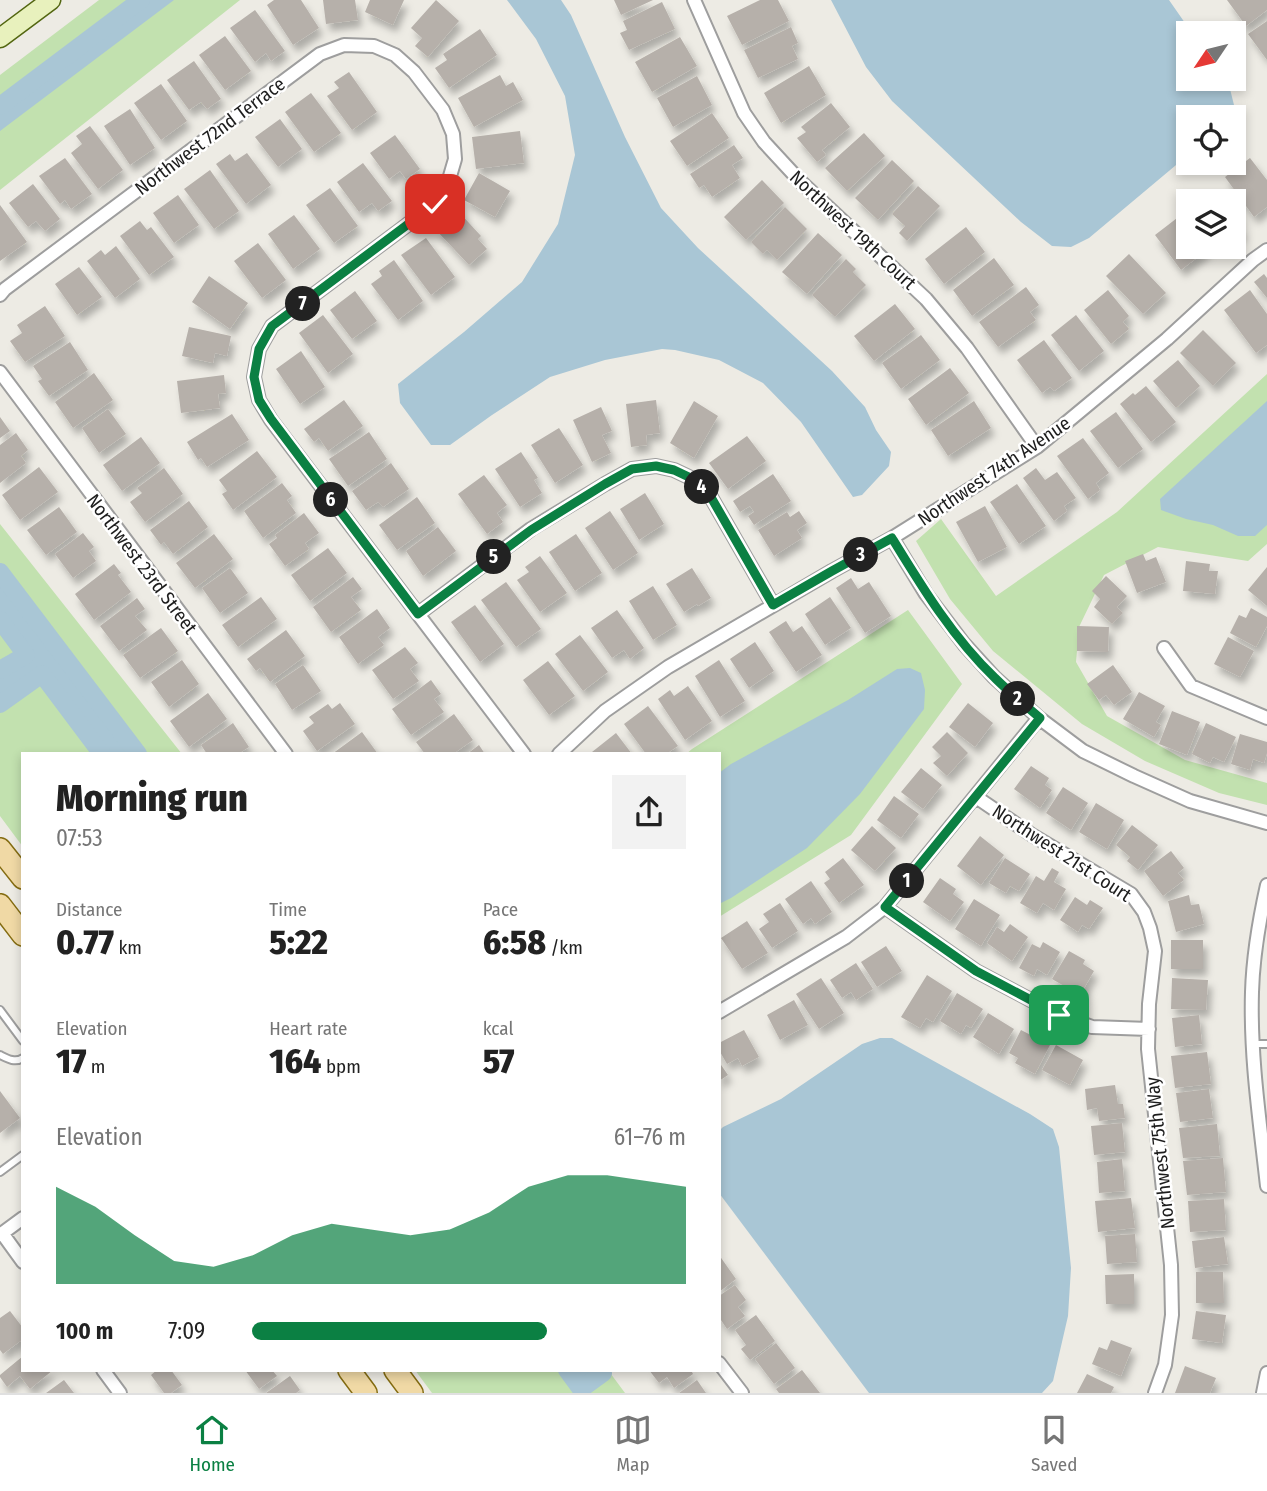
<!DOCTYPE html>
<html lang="en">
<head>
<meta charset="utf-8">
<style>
	body { margin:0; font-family:"Fira Sans Condensed",sans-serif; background:#f2f2f2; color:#222; height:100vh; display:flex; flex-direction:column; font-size:26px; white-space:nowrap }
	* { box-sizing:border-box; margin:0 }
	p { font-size:23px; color:#767676 }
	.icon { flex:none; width:38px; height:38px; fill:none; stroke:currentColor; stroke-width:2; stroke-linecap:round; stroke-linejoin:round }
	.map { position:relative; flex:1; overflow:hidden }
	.side { position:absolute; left:21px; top:752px; width:700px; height:620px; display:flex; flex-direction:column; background:#fff; border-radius:0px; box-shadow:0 4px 10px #0003 }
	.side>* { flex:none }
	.needle { width:46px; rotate:235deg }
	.tools { position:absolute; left:1176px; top:21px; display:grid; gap:14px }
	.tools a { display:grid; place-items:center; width:70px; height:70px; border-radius:0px; background:#fff; box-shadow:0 4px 10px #0003; font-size:35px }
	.pin { position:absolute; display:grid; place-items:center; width:60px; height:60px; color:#fff; margin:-30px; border-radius:14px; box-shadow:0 4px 10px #0006 }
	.km { position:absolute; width:35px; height:35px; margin:-18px; border-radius:50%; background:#222; color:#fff; font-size:19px; line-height:35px; text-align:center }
	.round { display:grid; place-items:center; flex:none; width:74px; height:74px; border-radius:0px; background:#f2f2f2 }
	.summary { display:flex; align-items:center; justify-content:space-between; height:119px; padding:0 35px }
	h1 { font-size:38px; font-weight:800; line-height:52px }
	.figures { display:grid; grid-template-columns:repeat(3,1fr); gap:10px; height:119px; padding:7px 35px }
	.figures div { display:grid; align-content:center }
	.figures b { font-size:35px; font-weight:800 }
	.figures small { font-size:19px; font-weight:400 }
	.figures p { font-size:19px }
	.chart { height:196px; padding:14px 35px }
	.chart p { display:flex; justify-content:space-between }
	.chart svg { width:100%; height:126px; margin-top:7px; fill:#0b8043; opacity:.7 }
	ul { padding:0 35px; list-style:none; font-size:23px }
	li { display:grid; grid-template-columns:112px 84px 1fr; align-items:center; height:52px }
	li i { height:18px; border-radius:9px; background:#0b8043 }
	.dock { display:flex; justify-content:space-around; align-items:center; height:98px; border-top:2px solid #e0e0e0; background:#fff; font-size:19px; color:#767676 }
	.dock a { display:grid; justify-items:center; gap:4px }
	.dock .active { color:#0b8043 }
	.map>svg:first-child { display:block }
</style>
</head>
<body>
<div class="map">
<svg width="1267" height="1393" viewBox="0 0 1267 1393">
	<defs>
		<filter id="shadow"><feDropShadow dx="4" dy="7" stdDeviation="3.5" flood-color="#0004"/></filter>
	</defs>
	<rect width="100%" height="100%" fill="#edebe4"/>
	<!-- grass -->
	<path fill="#c2e1af" d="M99,0H240L0,190V75Z
		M1267,374V544L1248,561L1158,547L1104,575L1079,627L1076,662L1107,716L1185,760L1267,783V805L1219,793L1145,761L1082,724L993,651L950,599L916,541L941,519L996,596L1117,512Z
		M0,524L182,754H23V847L0,816Z
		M908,610L962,684L851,835L719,917V754H686L692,749Z
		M415,1370H608L625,1393H432Z"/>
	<!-- water -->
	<path fill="#a9c6d5" d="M141,0H174L0,131V106Z
		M507,0H561L571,15L625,137L661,208L698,248L832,371L865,407L876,430L891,452L889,466L862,495L853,497L801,422L763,383L719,360L675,350L662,349L605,360L550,377L492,415L450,445H431L400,403L398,384L464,332L522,282L558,224L575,155L565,96L536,39Z
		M831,0H1169L1192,33H1188V79H1223L1230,89L1236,113L1231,117H1188V155L1089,238L1071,247L1052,246L1021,222L892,101L866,67Z
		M1267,401V525L1255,536H1238L1213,525L1186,519L1161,510L1160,499Z
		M0,572L138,754H102L42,675L0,704V670L25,655L0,620Z
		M910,668L921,673L925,690L924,709L860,794L807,848L731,898L719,904V773L731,764L848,700L897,669Z
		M880,1038H892L1030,1114L1053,1129L1059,1147L1071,1268L1068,1316L1053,1381L1042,1393H869L719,1193V1131L723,1127L781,1099L862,1044Z
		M567,1370H601L603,1373L581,1389Z"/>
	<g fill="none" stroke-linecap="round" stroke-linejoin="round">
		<!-- canal -->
		<path stroke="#a9c6d5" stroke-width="18" d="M0,106L141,0
			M0,572L138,754
			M0,620L26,655L0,670
			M0,704L42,674L102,754
			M567,1370L581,1389L603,1373L601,1370"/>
	</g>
	<!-- building -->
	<path fill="#b6b0aa" filter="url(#shadow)" d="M274,0H301L319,28L293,45L267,5Z
		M323,0H355L358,20L326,24Z
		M370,0H404L393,25L365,12Z
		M436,0L459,21L428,57L415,46L422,38L411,28Z
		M614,0H653L621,15Z
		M760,0H778L789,21L742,45L727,16Z
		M1227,0H1267V10L1246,26Z
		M662,2L675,29L629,50L620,33L627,30L623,21Z
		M255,10L285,51L271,61L266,53L255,62L230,28Z
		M1267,21V60L1248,34Z
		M791,27L798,43L792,46L798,59L758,78L744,50Z
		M480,29L497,55L449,88L435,68L447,60L443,54Z
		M225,36L251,71L225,90L199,55Z
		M680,37L697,66L652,92L635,62Z
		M194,61L221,99L207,109L201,102L189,110L167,80Z
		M809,66L826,95L781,123L764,93Z
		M349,72L377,112L352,130L327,96L339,88L334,82Z
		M500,75L506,86L513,82L523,100L474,127L458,98Z
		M697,76L712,105L673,127L657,98Z
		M161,84L187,121L161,140L134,103Z
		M311,93L341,133L314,152L285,112Z
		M831,103L850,127L822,150L826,155L817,162L797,138L806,132L801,127Z
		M130,109L155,148L130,165L104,126Z
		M712,113L729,138L687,166L670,141Z
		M280,119L302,149L278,167L255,137Z
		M90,126L123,170L98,189L71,153L82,144L76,136Z
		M520,131L524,163L476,169L472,137Z
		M864,133L885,156L847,191L825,168Z
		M395,135L420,169L406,179L400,171L389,179L370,153Z
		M734,145L743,158L732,165L740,178L712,197L704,185L699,188L690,174Z
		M247,153L271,185L246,204L216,164L230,154L235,161Z
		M65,158L92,194L71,209L65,200L60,204L39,176Z
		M1250,158L1267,180V207L1254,217L1225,177Z
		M892,160L914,181L878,220L855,198Z
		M363,163L392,201L378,211L372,203L359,212L337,182Z
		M210,170L239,211L214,229L184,189Z
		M479,173L510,191L495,217L464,200Z
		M762,180L784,203L746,240L724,217Z
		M33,184L60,219L45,231L36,221L28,227L9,203Z
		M918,186L940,206L907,241L899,233L905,226L892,214Z
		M330,188L358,226L334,243L306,205Z
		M1218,191L1226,201H1205Z
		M178,195L199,225L174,243L153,213Z
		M0,205L27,242L0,261Z
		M785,207L807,229L777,260L767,250L763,254L751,242Z
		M458,211L481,236L478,239L487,249L469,265L437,231Z
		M1234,212L1239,219L1235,222L1243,232L1234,239Z
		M294,215L320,249L293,269L268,234Z
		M1181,215L1188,225V247H1205L1207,250L1181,270L1155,235Z
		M140,221L147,230L151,227L174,257L149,275L120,236Z
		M966,227L985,252L944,284L925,259Z
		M818,233L842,255L807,294L782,272Z
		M426,238L455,277L431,295L401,255Z
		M258,243L286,280L262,298L234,261Z
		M116,246L140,279L115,298L87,261L101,250L105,255Z
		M1129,254L1166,293L1143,314L1106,276Z
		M994,258L1014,285L972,316L953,290Z
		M846,259L856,269L853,272L866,285L835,317L812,295Z
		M394,260L423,301L398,320L371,284L382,276L379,271Z
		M79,267L102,297L77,315L55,284Z
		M1264,274L1267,278V298L1254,282Z
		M209,276L248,303L230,329L192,302Z
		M1026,287L1039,305L1030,312L1036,320L998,347L979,322Z
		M1108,290L1129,316L1123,322L1129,329L1111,344L1084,310Z
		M1250,290L1267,314V345L1256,353L1224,310Z
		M355,291L377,321L352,339L330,310Z
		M895,304L915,329L874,361L854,336Z
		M45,306L65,336L25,362L10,341L22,333L17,325Z
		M323,315L353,354L328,373L299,333Z
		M1076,315L1104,351L1079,371L1051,335Z
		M189,327L231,336L227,356L215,353L213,363L182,356Z
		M1203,330L1236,363L1213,386L1180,353Z
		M921,335L940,360L901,389L882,363Z
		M1044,340L1072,378L1054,391L1050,387L1042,393L1017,360Z
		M70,342L88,370L49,396L38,381L42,379L33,366Z
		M301,351L325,387L300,404L276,369Z
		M1178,360L1200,386L1176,408L1153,381Z
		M950,368L969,393L926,425L908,399Z
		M94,373L113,400L73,428L55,402Z
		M224,375L226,393L218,394L220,408L181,413L177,381Z
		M1146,386L1176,422L1151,442L1120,404L1133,393L1135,395Z
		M344,400L363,426L328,451L319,438L314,442L304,429Z
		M656,400L660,433L646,435L647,445L631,447L626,404Z
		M694,401L718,416L694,458L670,443Z
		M974,401L991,428L948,456L931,430Z
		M601,407L612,431L602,435L611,453L592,462L573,420Z
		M108,409L126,434L99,453L82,428Z
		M1116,412L1143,449L1118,468L1090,431Z
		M232,414L249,440L207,467L201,458L198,460L187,442Z
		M0,417L10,431L0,438Z
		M559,428L583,465L555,483L531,445Z
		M369,432L387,459L348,486L329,459Z
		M16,433L28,450L21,456L26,463L0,483V445Z
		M747,436L766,461L728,489L709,463Z
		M141,437L160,463L122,491L103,465Z
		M1083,438L1109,473L1096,483L1100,490L1088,499L1057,456Z
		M257,451L277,477L233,510L222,494L227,491L219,480Z
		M521,452L538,478L534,480L542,493L520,507L495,469Z
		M391,463L409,489L383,507L378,502L366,510L352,491Z
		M39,467L58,492L20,520L2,495Z
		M164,468L183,494L145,522L130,502L142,493L137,488Z
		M1036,468L1045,480L1057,472L1076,498L1064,506L1067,511L1054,521L1023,478Z
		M773,474L791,501L754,525L748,516L754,512L750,506L740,512L733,501Z
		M484,475L507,505L497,513L503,522L487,534L458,494Z
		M282,483L292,496L287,500L296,513L263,538L244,511Z
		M1017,484L1046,526L1019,544L990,502Z
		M645,493L664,524L639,540L620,509Z
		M417,497L435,523L397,550L379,525Z
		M189,501L208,527L173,554L164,542L161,545L150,530Z
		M985,506L1007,547L978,562L956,522Z
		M59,507L77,532L46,555L27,530Z
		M610,511L638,553L613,570L585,528Z
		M799,511L807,523L797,530L802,538L774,556L758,530L787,512L790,517Z
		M304,513L319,533L305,543L309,549L285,566L269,544L277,538L275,535Z
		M438,527L456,551L423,576L406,551Z
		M83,533L94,547L89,551L96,561L73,578L55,554Z
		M214,534L233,559L195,588L176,563Z
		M576,534L602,573L575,591L549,552Z
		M328,548L347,573L310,601L291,575Z
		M1143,554L1146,561L1156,557L1166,582L1137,593L1125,561Z
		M540,556L567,593L540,612L517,580L529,572L525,567Z
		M1186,561L1210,564L1209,571H1218L1215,594L1183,591Z
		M114,564L121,573L118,575L131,592L94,620L75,594Z
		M1267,567V606L1248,590Z
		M230,568L248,593L220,613L202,588Z
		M692,568L711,598L698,606L697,604L684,612L666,584Z
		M1106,576L1127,596L1117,607L1123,613L1112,624L1094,607L1100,599L1092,591Z
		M353,577L362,589L351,597L361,610L331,632L313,607Z
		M851,578L858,589L869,582L891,616L865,633L836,588Z
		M506,582L541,629L516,647L481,600Z
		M653,586L677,625L653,640L629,601Z
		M261,597L277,619L238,647L222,625Z
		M830,597L851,628L825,645L805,614Z
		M137,598L145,609L135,616L147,630L119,651L100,626Z
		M475,605L504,644L480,662L451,622Z
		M1251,608L1267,617V626L1256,647L1230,633L1239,615L1246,618Z
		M377,609L390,628L378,637L384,645L358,664L339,637Z
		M617,610L644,648L630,659L624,650L612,658L591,628Z
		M786,621L793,632L802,626L822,655L796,672L769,632Z
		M1077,626L1109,627L1108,652L1077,651Z
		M161,628L178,651L140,678L123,655Z
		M286,630L305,656L270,682L260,668L256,671L247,659Z
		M580,635L608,672L583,691L555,654Z
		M1228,637L1254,651L1240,677L1214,664Z
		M755,642L774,671L749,688L730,659Z
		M405,647L418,663L410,669L419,681L393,699L372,670Z
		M182,660L199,684L169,707L151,682Z
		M719,660L745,701L720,717L695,676Z
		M548,661L575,696L549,715L523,680Z
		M303,665L321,691L292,710L275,684Z
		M1113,665L1132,692L1114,705L1106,695L1099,700L1087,684Z
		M431,680L441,694L434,699L444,712L411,735L392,709Z
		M688,686L712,721L685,740L658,699L670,690L674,696Z
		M1139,692L1165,706L1156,722L1161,725L1154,737L1123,719Z
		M208,693L227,719L189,747L170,721Z
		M340,703L355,724L317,751L303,731L314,723L309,717L328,704L332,709Z
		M968,703L993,723L975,747L949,727Z
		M648,706L678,746L666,754H646L624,724Z
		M1172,711L1200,722L1187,755L1159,744Z
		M454,714L473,740L453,754H425L416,742Z
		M233,723L249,747L238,754H207L201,745Z
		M1206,723L1236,737L1224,762L1213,757L1210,763L1192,754Z
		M362,732L378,754H332Z
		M947,732L968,753L947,776L933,763L941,756L932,747Z
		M616,733L632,754H594L592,752Z
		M1240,734L1267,742V753L1264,763L1253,759L1250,770L1231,764Z
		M479,745L485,754H467Z
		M1031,766L1049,778L1045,785L1052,790L1040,808L1014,789Z
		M921,768L942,785L923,809L901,792Z
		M1063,787L1088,803L1071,830L1046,813Z
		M894,796L919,814L901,838L877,820Z
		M1096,803L1124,820L1107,849L1079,832Z
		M1132,825L1158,845L1138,870L1127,861L1130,857L1116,845Z
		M872,826L896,848L875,871L851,850Z
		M980,836L1004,855L981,885L957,866Z
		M1171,851L1184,868L1178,873L1184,880L1163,896L1144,871Z
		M843,858L864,885L839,903L824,883L830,879L825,872Z
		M1005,858L1030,874L1019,891L1010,886L1006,893L989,883Z
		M1052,868L1059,872L1054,882L1066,889L1054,910L1043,903L1037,913L1020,903L1036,876L1044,881Z
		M940,878L956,889L953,894L964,902L950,921L923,902Z
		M811,881L832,912L815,924L811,918L803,924L785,899Z
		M1189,895L1191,905L1199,904L1204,924L1176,932L1168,901Z
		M1075,897L1087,905L1090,900L1103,908L1089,929L1082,925L1078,932L1060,920Z
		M974,899L1000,915L981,946L955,929Z
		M780,903L798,931L772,948L759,929L769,922L763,914Z
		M747,921L768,953L742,969L721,938Z
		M1010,924L1028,937L1012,961L987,943L997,927L1004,932Z
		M1171,940H1203V969H1171Z
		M1043,942L1060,952L1047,975L1037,969L1034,976L1019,968L1032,944L1040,948Z
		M886,946L902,971L877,987L861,962Z
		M1069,951L1085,960L1083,964L1094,971L1080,995L1052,979Z
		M856,963L873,989L856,1000L851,992L842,998L830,980Z
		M927,975L952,991L933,1022L926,1018L920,1028L901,1017Z
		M821,978L844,1013L819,1029L796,994Z
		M1172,978L1208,980L1206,1010L1171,1009Z
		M957,993L983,1009L971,1028L966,1025L961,1034L940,1021Z
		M794,1000L808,1025L780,1040L767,1015Z
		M988,1013L1014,1029L999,1054L973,1037Z
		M1199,1015L1202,1044L1175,1047L1172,1018Z
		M744,1030L759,1057L742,1066L738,1058L727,1064L719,1050V1043Z
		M1021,1030L1050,1045L1035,1074L1015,1063L1018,1058L1009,1053Z
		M1056,1045L1083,1060L1070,1085L1042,1070Z
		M1207,1052L1211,1084L1175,1088L1171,1056Z
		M719,1062L728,1075L719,1081Z
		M1115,1085L1118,1104H1123L1125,1118L1099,1121L1097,1108L1087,1110L1085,1089Z
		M1209,1089L1213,1118L1180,1122L1176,1093Z
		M0,1091L20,1118L0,1133Z
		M1122,1123L1125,1152L1094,1155L1091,1126Z
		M1217,1124L1220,1156L1183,1158L1179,1128Z
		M1223,1158L1226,1192L1187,1195L1183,1161Z
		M1122,1159L1125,1191L1099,1193L1097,1162Z
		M1131,1198L1135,1228L1098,1232L1095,1201Z
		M1224,1199L1226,1230L1190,1232L1188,1201Z
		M1135,1234L1137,1262L1107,1264L1105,1236Z
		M1224,1237L1228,1264L1195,1268L1192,1241Z
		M719,1255L736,1279L719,1292Z
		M1196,1272H1223L1224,1303H1196Z
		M1134,1274V1304H1106L1105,1275Z
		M735,1285L746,1300L738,1307L745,1316L727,1329L719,1317V1296Z
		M10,1311L23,1328V1339L3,1354L0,1350V1318Z
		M1196,1311L1226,1315L1222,1343L1192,1339Z
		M756,1315L775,1341L750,1360L741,1349L746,1345L735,1330Z
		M1111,1340L1132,1348L1121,1376L1092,1364L1099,1347L1107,1350Z
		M776,1343L795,1368L774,1384L755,1359Z
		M23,1356V1370H53L30,1389L20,1376L7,1387L0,1377V1375Z
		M1185,1366L1216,1378L1210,1393H1175Z
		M157,1370H171L182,1385L171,1393H164L151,1375Z
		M245,1370H272L277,1376L259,1389Z
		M649,1370H691L693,1374L674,1388L667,1377L659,1383Z
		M802,1370L820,1393H779L776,1389Z
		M1087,1374L1114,1387L1111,1393H1077Z
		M290,1376L300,1390L296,1393H266Z
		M64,1380L74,1393H46Z
		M697,1380L706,1393H679Z"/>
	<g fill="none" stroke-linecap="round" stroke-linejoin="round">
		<!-- lane casing -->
		<g stroke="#9e9e9e" stroke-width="10">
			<path id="lane" d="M0,1010L23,1041
				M1253,1044H1267
				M0,1055C8,1059 15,1063 23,1058
				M0,1172L23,1155"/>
		</g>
		<!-- street casing -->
		<g stroke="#9e9e9e" stroke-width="16">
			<path id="street" d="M694,0L744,113L764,142L800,181L926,299L967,348L1037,447
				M0,295L5,289L320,54L344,45L374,46L395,55L414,72L443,110L453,134L455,159L448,183L435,204L272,326L259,349L254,377L259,400L271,420L524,754
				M0,372L286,754
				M892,538L926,594L964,644L994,677L1039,718L1083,751L1134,776L1190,801L1267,823
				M418,614L531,529L605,484L632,469L656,466L674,470L693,479L708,492L773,605
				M1164,648L1191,686L1267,718
				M559,754L605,711L668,667L832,571L892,538L1037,447L1167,339L1253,260L1267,250
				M976,797L1032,835L1131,894L1144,912L1150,928L1155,951L1149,1004L1148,1049L1171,1265L1172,1315L1165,1365L1155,1393
				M1267,885C1259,921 1253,956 1252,992C1250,1057 1260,1122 1267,1186
				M885,907L976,971L1059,1015L1092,1027L1149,1029
				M719,1012L846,937L885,907L1039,718
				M2,1233L23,1262
				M0,1235L23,1218
				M719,1363L742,1393
				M103,1370L120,1393
				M1263,1393L1267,1373"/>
		</g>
		<!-- secondary casing -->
		<g stroke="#536611" stroke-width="21">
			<path id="secondary" d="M0,38L51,0"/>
		</g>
		<!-- primary casing -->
		<g stroke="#846c11" stroke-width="24">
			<path id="primary" d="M0,849L23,878
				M0,905L23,935
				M349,1370L366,1393
				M395,1370L412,1393"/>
		</g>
		<!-- lane -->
		<use href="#lane" stroke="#fff" stroke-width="6"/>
		<!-- street -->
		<use href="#street" stroke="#fff" stroke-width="12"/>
		<!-- secondary -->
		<use href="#secondary" stroke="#e8f1bd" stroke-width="18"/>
		<!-- primary -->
		<use href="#primary" stroke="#f0d9a5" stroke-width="21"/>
	</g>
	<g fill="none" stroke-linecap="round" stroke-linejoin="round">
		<!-- route casing -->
		<g stroke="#fff" stroke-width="14">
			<path id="route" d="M435,204L272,326L259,349L254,377L259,400L271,419L418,614L531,530L605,484L632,469L656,466L674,470L693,479L708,492L773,605L832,571L892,538C922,587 953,638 995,678C1009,692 1025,705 1040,718L885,907L976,971L1059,1015"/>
		</g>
		<!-- route -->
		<use href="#route" stroke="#0b8043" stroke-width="9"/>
	</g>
	<g text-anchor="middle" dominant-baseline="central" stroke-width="5" stroke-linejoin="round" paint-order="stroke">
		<!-- street labels -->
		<g font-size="19" fill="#1d1d1d" stroke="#fff">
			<text transform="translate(210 136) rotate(-37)">Northwest 72nd Terrace</text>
			<text transform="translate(853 230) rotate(43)">Northwest 19th Court</text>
			<text transform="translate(994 471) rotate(-34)">Northwest 74th Avenue</text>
			<text transform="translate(142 564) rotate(53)">Northwest 23rd Street</text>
			<text transform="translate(1062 853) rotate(33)">Northwest 21st Court</text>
			<text transform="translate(1160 1153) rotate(-96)">Northwest 75th Way</text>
		</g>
	</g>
</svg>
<div class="tools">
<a><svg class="needle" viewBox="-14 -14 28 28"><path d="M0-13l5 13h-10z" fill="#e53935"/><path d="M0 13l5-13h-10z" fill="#767676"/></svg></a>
<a><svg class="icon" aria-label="locate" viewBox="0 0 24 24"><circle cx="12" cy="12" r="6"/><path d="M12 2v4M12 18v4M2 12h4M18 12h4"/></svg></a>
<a><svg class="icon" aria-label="layers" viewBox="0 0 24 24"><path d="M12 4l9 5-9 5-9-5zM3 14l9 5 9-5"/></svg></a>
</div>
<div class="pin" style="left:1059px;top:1015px;background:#1e9e55"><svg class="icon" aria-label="arrive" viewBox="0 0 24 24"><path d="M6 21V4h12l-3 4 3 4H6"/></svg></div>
<div class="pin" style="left:435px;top:204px;background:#d93025"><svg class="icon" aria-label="check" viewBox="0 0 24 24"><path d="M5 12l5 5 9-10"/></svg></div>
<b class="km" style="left:907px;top:881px">1</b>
<b class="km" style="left:1018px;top:699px">2</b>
<b class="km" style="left:861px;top:555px">3</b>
<b class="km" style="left:702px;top:487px">4</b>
<b class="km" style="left:494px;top:557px">5</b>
<b class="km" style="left:331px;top:500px">6</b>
<b class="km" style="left:303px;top:304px">7</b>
<section class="side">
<div class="summary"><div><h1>Morning run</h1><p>07:53</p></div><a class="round"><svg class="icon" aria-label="share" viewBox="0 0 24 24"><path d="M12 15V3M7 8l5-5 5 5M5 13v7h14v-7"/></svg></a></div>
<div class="figures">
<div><p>Distance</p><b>0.77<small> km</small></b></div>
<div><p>Time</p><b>5:22</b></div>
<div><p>Pace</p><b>6:58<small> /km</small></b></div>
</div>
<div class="figures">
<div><p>Elevation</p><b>17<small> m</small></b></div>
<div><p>Heart rate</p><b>164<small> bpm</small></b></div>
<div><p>kcal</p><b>57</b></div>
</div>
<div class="chart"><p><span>Elevation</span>61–76 m</p>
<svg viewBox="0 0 160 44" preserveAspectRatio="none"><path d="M0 44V10L10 17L20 27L30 36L40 38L50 34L60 27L70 23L80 25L90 27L100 25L110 19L120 10L130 6L140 6L150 8L160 10V44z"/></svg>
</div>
<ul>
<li><b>100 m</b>7:09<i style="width:68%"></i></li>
</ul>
</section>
</div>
<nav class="dock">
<a class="active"><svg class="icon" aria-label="home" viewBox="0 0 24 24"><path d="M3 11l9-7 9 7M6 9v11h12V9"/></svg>Home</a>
<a><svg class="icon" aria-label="map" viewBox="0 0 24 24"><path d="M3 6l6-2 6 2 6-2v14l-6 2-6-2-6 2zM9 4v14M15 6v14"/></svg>Map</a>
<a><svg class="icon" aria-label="saved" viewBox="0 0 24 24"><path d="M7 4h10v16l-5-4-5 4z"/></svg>Saved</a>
</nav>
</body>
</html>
